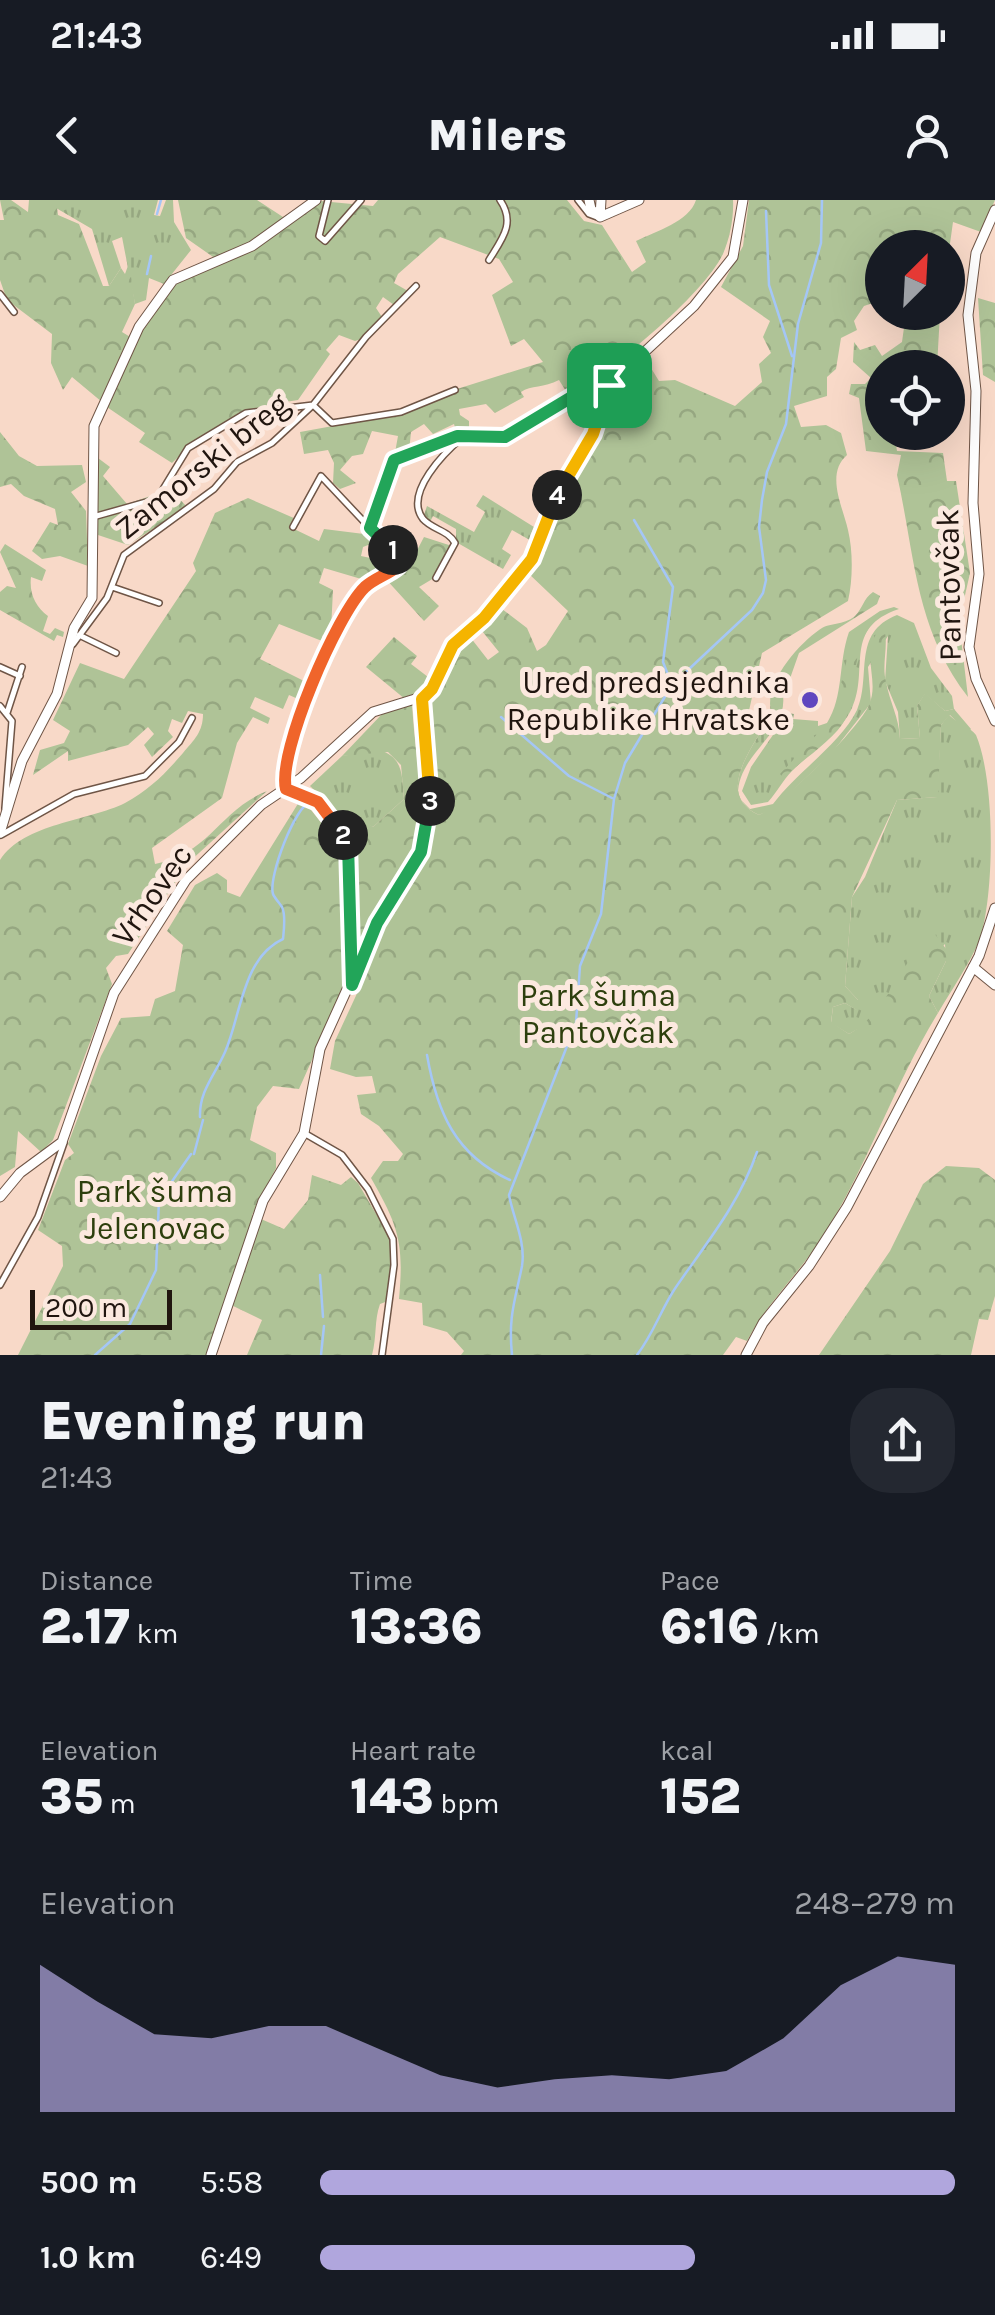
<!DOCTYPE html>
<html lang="en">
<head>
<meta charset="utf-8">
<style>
	body { margin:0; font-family:Karla,sans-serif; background:#242831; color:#f1f3f6; height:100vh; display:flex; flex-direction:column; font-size:38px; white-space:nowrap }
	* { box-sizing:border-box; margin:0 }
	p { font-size:32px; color:#9ea1a6 }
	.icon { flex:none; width:55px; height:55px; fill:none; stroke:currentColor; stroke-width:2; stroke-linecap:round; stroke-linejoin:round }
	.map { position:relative; height:1155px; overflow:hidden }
	.details { display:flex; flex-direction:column; background:#171b24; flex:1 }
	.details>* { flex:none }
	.needle { width:65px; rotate:24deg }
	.tools { position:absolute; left:865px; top:30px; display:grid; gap:20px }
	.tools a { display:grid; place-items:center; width:100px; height:100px; border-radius:50%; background:#171b24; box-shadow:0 10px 40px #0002; font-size:50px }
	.scale { position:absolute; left:30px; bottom:25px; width:142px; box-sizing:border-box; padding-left:10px; border:5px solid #20150f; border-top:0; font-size:28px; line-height:35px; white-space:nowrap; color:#20150f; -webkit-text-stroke:8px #fce9df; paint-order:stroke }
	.pin { position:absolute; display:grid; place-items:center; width:85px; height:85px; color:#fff; margin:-42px; border-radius:20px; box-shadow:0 5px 15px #0006 }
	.km { position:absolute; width:50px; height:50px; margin:-25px; border-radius:50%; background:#222; color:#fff; font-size:28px; line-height:50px; text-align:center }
	.round { display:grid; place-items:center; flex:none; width:105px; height:105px; border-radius:40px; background:#242831 }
	.overview { display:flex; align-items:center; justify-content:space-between; height:170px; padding:0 40px }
	h1 { font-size:55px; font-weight:800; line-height:75px }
	.metrics { display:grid; grid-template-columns:repeat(3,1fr); gap:15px; height:170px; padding:10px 40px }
	.metrics div { display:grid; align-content:center }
	.metrics b { font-size:50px; font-weight:800 }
	.metrics small { font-size:28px; font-weight:400 }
	.metrics p { font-size:28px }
	.chart { height:280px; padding:20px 40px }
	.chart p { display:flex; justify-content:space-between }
	.chart svg { width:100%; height:180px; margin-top:10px; fill:#b0a6dd; opacity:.7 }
	ul { padding:0 40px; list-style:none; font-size:32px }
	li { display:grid; grid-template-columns:160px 120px 1fr; align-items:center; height:75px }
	li i { height:25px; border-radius:12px; background:#b0a6dd }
	.status { display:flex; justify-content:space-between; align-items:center; height:70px; padding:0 50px; background:#171b24; direction:ltr }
	.status svg { height:28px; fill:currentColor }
	header { display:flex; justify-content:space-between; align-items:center; height:130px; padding:0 40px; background:#171b24; font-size:45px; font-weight:800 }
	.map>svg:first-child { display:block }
</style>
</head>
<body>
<div class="status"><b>21:43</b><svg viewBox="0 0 49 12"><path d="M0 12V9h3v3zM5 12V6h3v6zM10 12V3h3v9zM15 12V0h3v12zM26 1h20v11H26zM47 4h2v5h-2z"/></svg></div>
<header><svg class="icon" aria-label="back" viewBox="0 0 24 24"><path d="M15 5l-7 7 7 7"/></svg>Milers<svg class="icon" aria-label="person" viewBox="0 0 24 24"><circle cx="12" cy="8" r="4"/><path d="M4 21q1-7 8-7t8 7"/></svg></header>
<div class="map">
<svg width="995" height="1155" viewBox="0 0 995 1155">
	<defs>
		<pattern id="grass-tufts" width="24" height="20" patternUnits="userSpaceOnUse" patternTransform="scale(2.5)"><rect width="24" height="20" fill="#afc397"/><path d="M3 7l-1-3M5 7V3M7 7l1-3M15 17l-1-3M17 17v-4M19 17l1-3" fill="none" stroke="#96a781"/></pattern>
		<pattern id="forest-crowns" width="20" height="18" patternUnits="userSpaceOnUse" patternTransform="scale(2.5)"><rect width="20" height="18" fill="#afc397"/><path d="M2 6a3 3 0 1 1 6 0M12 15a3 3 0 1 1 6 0" fill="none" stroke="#96a781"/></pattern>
	</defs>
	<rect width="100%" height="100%" fill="#f8d9c8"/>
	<!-- grass -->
	<path fill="url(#grass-tufts)" d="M56,0H158L154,15L160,16L166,0H173L174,22L191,50L164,84L149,78L146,100L135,104L122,37L112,41L121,68L109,86L92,29L56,8Z
		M483,295L534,327L530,336L535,343L512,330L502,349L511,355L503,369L456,342V329L433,316L430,322L424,315L427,306L474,332L485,312L476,306Z
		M894,407L899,409C842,428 870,469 852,508C839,536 813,549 792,571C783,580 777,592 768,602L751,605L742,591L751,567L788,513L794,514L793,519L818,521V526L827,523C844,496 838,463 849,432L880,411Z
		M897,415L914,423L931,468L952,496L954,509L945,511L925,494L917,506L920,538L900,539L898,512L885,481L888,436L868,467L871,503L831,554L773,609L759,615C714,595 752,548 769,518L775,521L783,495C788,535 736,554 738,597L750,609L773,604C797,572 841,543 857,510C872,476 851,433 897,415Z
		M949,515C960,525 971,528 976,535C995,580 995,690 980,739C969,765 952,789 938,813L929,796L946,761L945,744L870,822L849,834L831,823L833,807L845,803L857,810L858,800L845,786L852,697L865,677L897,600L937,597L941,525Z
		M378,550C404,556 402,577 404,599L373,627L350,615L342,617L310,586L342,556Z"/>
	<!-- forest -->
	<path fill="url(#forest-crowns)" d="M0,0H11L28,12L29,0H56L58,15L79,24L103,86H109L121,68L125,74L129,63L135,104L122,132L132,138L102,202L72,177L63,190L51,163L52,134L7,100L0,80V20H4Z
		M178,0H257L283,17L310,0L373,6L378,0H567L584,21L602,25L632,72L646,62L636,41C656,31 689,22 696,0H733C734,17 730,38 723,54C702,97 610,171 569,196L559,180C544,188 531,185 521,192L524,197L495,213L486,204L459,209L460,215L469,221V233L457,235L454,224L433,234L424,224L411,232L409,252L394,258L398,236L372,231L363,254L352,256L340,270L356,283L340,289L333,283L334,263L328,250L304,254L300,232L404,213L457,189L543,162L524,139L511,146L492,95L513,82L499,59L440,37L398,74L394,83L408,91L394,105L383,97L376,108L382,117L364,138L355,141L339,135L326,150L330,154L298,200C250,206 206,229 172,263L139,242L145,233L104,205L142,125L173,84L216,59L186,38Z
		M749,0H995L981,32L953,22L948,58V48H882V100L864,106L854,121L857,130L841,138L836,169L827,177V196L794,206L801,227L826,225L841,233L847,255C825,274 843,307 848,330C853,351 853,379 848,401L762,453L748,515L769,518C752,548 714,595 759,615C781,605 859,529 869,505C881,478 857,454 883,424C890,444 881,463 886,482C890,503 899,517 900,539L920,538L917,506L925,493L945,511L954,509L971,529L968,533L950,515L941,525L938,597L897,600L852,697L845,786L858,800V811L845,803L833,807L831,822L849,834C886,813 903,762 931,729L953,758L946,761L929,796L938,813C896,881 870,959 828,1028C804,1069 769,1099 747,1141L736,1137L723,1155H461L464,1151L447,1132L423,1125L422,1103L399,1099C404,1043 399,1027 371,978L383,961H398L403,954L379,926L361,914L357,895L376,893L372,876L356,877L330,869L335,841L360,787L355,649L342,617L361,618L373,627L404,599L401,565L388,552L342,556L383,513L412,502C415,565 429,599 409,661L413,666L432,611L426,500C443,479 449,453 467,433L488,460L499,452L478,426L498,406L527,428L537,451L546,445L568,411L528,373L543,352L561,293L583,253L601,233L615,192L646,160L659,181L675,180L735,206L762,182L759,164L771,153L763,137L770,121L721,87L743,46Z
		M978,98L995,103V182L983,175Z
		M906,113H940L937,167L882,168V232L894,233L897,251L943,253L947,281H956L970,373L959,422L968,497C915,429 915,355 897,275L901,255L866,251L859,198L849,194L851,184H865L871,178L853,162L854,142L860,150L875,145L882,156L902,142Z
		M0,232L19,256L37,266L82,265L86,282L71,292L86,311L88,366L60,356L42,359L32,351L50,322L58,325L55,309L24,296L11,284L0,287Z
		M94,255L110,267L103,276L127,304L159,293L166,298L172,291L187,307L128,345L92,333Z
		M248,298L296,319L292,328L319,341L324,329L364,334L368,328L381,340L363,347L361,356L380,360L391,370L368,381L324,368L319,383L333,390L331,430L322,436L327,443L279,424L260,459L308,483L305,502L289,495L283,509L255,497L250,508L270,518L268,524L253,517L237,543L222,598L152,648L155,664C212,652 218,611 267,591L188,663L128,754L116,756L106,768L112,784L53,940L41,952L18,931L15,967L0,976V660C24,623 89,621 125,603C149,590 165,574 183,553C194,540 203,532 203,514L188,511L182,523L172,519L168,531L173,537L152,557L144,545L154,534L148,527L128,545L68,561V551L33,575L40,550L64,543L70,531L53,520L80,463L124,479L196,371L193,363L215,313Z
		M424,337L452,346L434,378L419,387L439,406L424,421L384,377L412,360Z
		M5,344L46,370L42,381L31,377C29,394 36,407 48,416L43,431L50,434L55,428L64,432L63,437L57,435L54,441L0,410V392L7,386L16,388L0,352Z
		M873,392L880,396L877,404L799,453L775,521C756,492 796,446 819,430C829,422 843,426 855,416C863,408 863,399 873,392Z
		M878,416C843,457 866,476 846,518C835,540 801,560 784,578L780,574L833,517L853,434Z
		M394,437L417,456L411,464L432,480L423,495L405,499L366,467Z
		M299,602L307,605L339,645L342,745V793L299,889L273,886L257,907L250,940L276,953V968L252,1015L284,1029L308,1000L312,975L341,985L351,977L358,983L393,1043L388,1101L380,1104C374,1121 377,1137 372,1155H247L262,1120L229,1104L207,1155H18L63,1066L62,1046L38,1030L65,960L74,953L68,944L101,856L121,818L150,816L155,799L175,791L183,745L167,731L195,685L217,673L227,680V692L240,697Z
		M946,966L979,968L995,980V1096L988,1120L979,1119L971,1155H819L890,1051L923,984Z"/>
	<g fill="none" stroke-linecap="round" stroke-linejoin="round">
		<!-- stream -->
		<path stroke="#a4c6f6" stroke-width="2.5" d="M766,11L769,85L792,156
			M157,14L161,0
			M147,74L151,56
			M634,320L673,387L663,462L672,485
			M501,517L569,576L612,598
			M427,855C437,912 455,955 510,980
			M200,917C199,891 215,875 225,852C241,816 242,758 283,739C284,729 286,715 282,707C280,704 274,697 273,694C268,677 295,606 311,601
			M194,954L203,920
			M320,1075L323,1117
			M95,1155L130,1124L156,1070L159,1000L191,954
			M321,1155L324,1126
			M512,1155C508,1117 515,1101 522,1066C526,1042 513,1017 509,995L576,823L580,766L601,714L614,599L625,563L672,485L752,410L763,393L766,380L759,327L762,300L767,272L786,224L798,124L821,43L822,0
			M637,1155C654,1133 661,1109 676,1087C707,1042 739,1004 757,952"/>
		<!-- street casing -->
		<g stroke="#6f5546" stroke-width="8">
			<path id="street" d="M328,0L319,36L325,41L361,0
				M578,0L589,14L597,17
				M489,60C502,39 516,23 500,0
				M0,94L14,112
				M93,317L157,299L188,248L246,213L313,205L332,223L401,212L455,190
				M293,327L321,276L399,359L396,368C386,374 372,379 364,389C337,418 277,552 286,589C377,611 339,712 350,778
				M370,328L391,264L397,258L465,235L505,237L590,186L613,179
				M436,378L455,343C448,330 433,330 423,319C403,293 446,251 463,237
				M112,387L159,403
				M79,435L116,453
				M73,444L107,398L124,355L214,289L237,262L272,243L313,205L366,137L416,86
				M0,467L20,476
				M0,506L12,521L5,608
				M7,513L22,467
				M1,635L74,594L145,576L179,542L192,518
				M304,933L342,955L368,989L393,1039L394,1065L382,1155
				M0,1085L38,1017L64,943"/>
		</g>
		<!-- secondary casing -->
		<g stroke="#6f5546" stroke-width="11">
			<path id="secondary" d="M589,0L591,9L600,17
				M995,10L976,53L968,115L976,191L973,303L979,374L969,447L976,479L995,521
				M600,17L639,0
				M600,17L601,0
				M0,633L22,561L57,494L74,428L92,398L94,226L139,127L173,80L252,46L316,0
				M973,767L995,785
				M0,997L20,973L62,942L114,793L186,680L261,605L301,578L373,512L428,495L447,453L484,418L532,359L561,285L593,234L609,185L694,106L733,57L743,0
				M211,1155L263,1001L304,933L320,849L377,723L424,642L430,596L422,499
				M746,1155L763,1123L809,1066L847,1007L979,756L995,708"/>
		</g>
		<!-- street -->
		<use href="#street" stroke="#fff" stroke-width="5"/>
		<!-- secondary -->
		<use href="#secondary" stroke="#fff" stroke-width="9"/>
	</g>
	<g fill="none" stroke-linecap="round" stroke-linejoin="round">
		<!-- split-1 casing -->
		<g stroke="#fff" stroke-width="20">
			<path id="split-1" d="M393,350L370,328L394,260L457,236L505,237L590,186L614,179L609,185"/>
		</g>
		<!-- split-2 casing -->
		<g stroke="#fff" stroke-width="20">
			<path id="split-2" d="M343,635L318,602L286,589C277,553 337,414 365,387C375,378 389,374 398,366L393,350"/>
		</g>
		<!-- split-3 casing -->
		<g stroke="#fff" stroke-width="20">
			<path id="split-3" d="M343,635L348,644L352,785L377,723L421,652L430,601"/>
		</g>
		<!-- split-4 casing -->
		<g stroke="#fff" stroke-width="20">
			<path id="split-4" d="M430,601L422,499L432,489L453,445L484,418L532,359L557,295"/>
		</g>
		<!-- split-5 casing -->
		<g stroke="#fff" stroke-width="20">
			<path id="split-5" d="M557,295L593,234L609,185"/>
		</g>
		<!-- split-1 -->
		<use href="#split-1" stroke="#22a559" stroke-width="12"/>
		<!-- split-2 -->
		<use href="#split-2" stroke="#f0652b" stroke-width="12"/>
		<!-- split-3 -->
		<use href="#split-3" stroke="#22a559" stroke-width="12"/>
		<!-- split-4 -->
		<use href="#split-4" stroke="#f5b400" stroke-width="12"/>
		<!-- split-5 -->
		<use href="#split-5" stroke="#f5b400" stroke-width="12"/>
	</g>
	<!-- markers -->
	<circle fill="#6047bf" stroke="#fce9df" stroke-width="4" cx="810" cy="500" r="10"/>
	<g text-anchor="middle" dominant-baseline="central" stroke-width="10" stroke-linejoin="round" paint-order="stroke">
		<!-- street labels -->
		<g font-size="32" fill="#20150f" stroke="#fce9df">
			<text transform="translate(202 266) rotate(-39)">Zamorski breg</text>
			<text transform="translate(949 385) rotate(-91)">Pantovčak</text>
			<text transform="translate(152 695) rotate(-55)">Vrhovec</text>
		</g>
		<!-- poi labels -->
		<g font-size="32" fill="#20150f" stroke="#fce9df" text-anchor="end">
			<text x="790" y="482">Ured predsjednika<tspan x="790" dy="37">Republike Hrvatske</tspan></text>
		</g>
		<!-- park labels -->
		<g font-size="32" fill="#2d3f0d" stroke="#fce9df">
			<text x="598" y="795">Park šuma<tspan x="598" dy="37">Pantovčak</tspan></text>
			<text x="155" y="991">Park šuma<tspan x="155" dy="37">Jelenovac</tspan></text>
		</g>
	</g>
</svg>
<div class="tools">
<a><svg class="needle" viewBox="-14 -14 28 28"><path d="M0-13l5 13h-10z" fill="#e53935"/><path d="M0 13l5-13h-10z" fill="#9ea1a6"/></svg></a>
<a><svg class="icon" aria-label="locate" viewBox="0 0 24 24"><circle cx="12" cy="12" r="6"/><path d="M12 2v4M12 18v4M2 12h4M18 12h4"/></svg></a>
</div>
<div class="scale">200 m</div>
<div class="pin" style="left:609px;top:185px;background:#1e9e55"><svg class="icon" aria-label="arrive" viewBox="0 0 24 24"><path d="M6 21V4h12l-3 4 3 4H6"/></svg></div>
<b class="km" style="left:393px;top:350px">1</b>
<b class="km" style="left:343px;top:635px">2</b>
<b class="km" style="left:430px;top:601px">3</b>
<b class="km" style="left:557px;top:295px">4</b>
</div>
<section class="details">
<div class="overview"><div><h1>Evening run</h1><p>21:43</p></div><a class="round"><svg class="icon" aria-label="share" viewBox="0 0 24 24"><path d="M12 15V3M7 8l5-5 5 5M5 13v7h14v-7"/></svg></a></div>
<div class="metrics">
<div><p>Distance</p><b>2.17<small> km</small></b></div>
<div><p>Time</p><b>13:36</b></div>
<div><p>Pace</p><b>6:16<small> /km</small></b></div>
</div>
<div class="metrics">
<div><p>Elevation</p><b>35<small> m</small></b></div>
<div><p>Heart rate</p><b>143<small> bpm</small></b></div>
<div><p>kcal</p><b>152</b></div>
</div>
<div class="chart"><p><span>Elevation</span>248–279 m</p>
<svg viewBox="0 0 160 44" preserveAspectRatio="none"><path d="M0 44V8L10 17L20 25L30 26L40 23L50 23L60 29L70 35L80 38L90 36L100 35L110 36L120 34L130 26L140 13L150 6L160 8V44z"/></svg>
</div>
<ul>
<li><b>500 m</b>5:58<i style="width:100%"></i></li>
<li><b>1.0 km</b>6:49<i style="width:59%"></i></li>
</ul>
</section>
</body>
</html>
